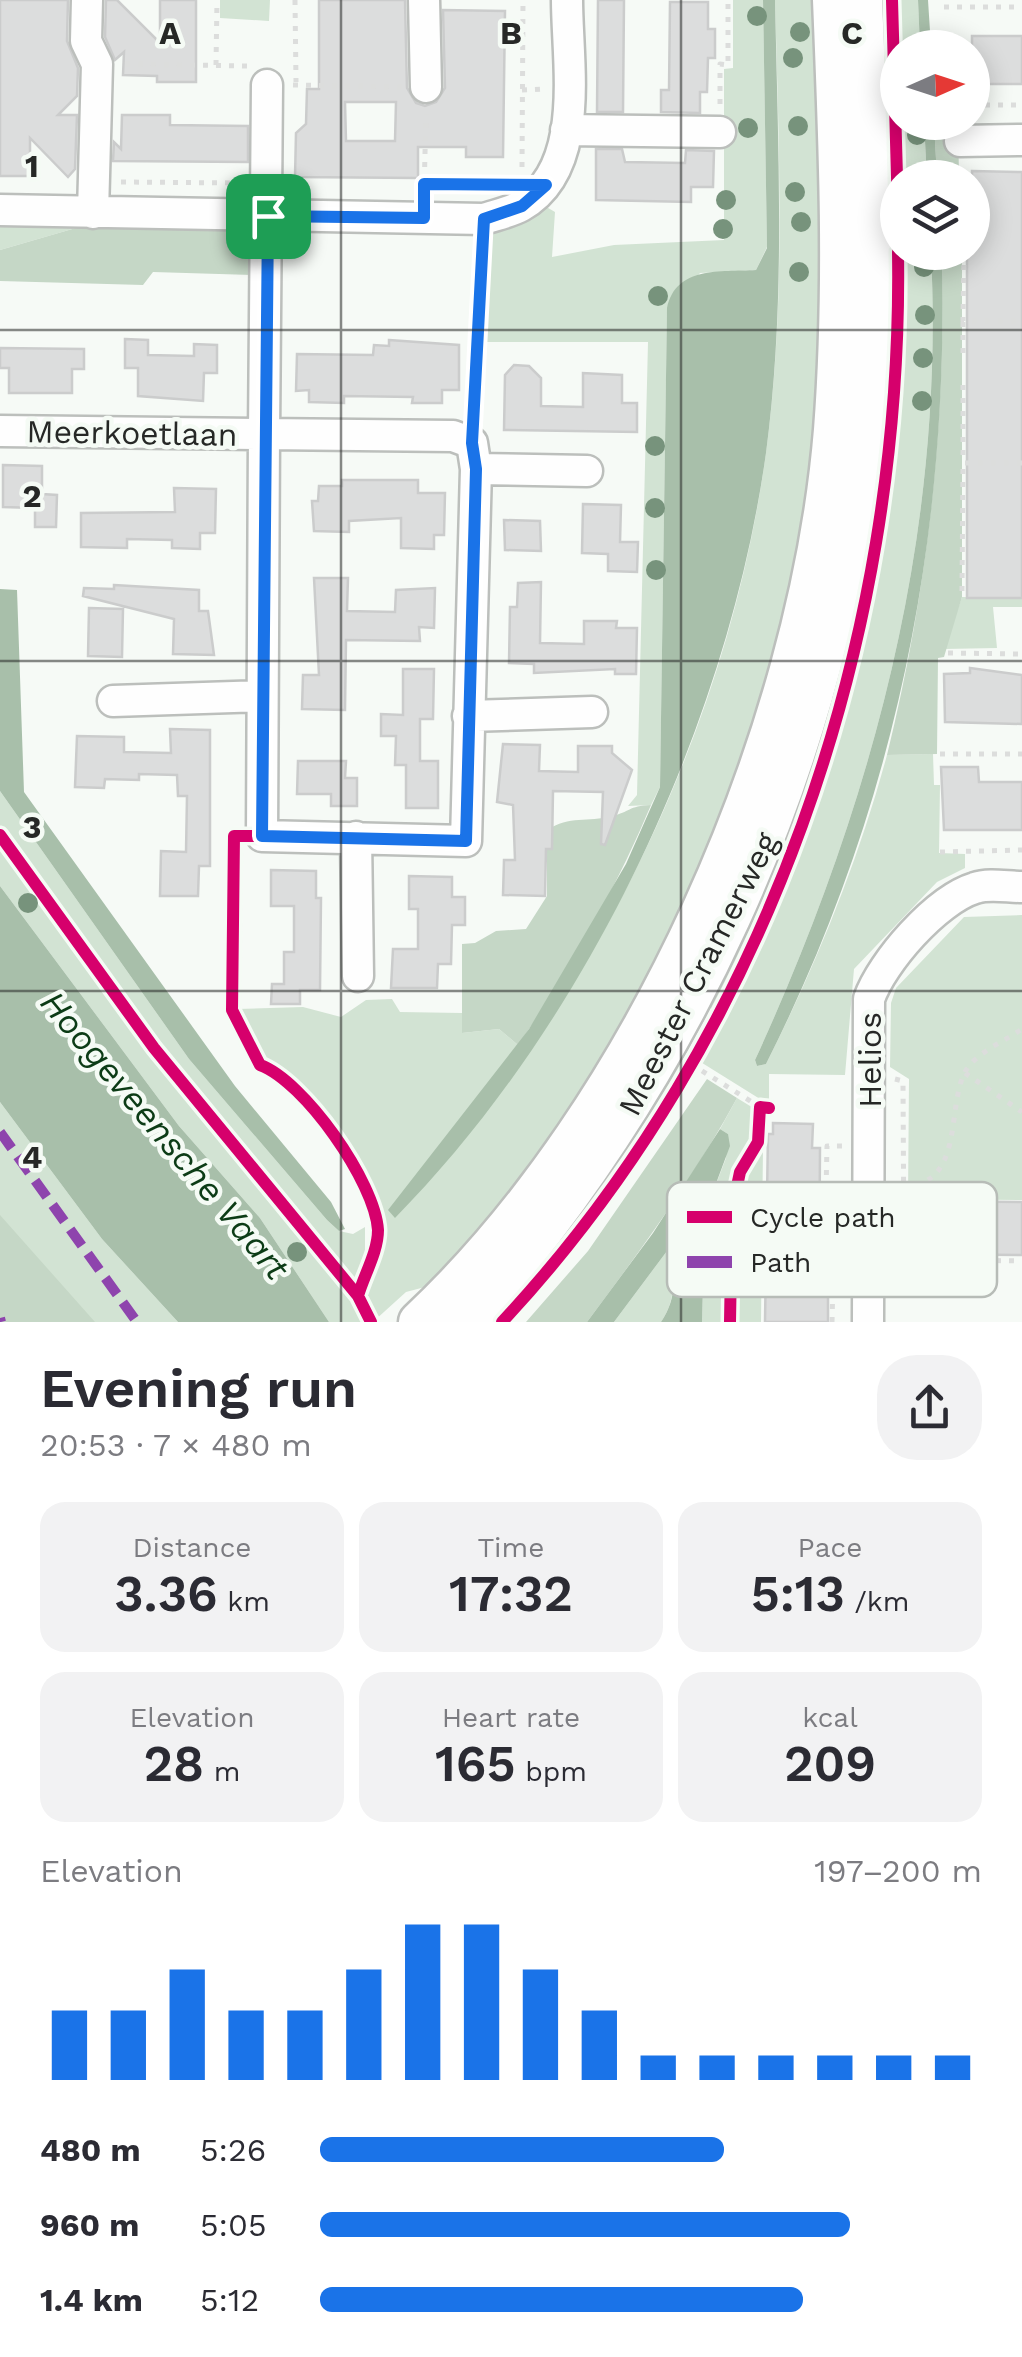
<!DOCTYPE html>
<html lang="en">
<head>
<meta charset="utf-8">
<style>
	body { margin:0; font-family:"Work Sans",sans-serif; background:#f2f2f3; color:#2b2b33; height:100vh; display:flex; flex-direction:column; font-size:38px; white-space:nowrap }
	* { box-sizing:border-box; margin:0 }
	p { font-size:32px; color:#7c7c81 }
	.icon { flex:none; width:55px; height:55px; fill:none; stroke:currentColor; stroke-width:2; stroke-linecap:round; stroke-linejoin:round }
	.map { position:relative; height:1322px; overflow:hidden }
	.sheet { display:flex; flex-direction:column; background:#fff; flex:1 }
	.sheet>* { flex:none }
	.needle { width:65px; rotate:87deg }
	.fabs { position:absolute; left:880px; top:30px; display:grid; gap:20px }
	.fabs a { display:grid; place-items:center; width:110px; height:110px; border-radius:50%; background:#fff; box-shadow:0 5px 25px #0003; font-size:50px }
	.pin { position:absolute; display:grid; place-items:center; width:85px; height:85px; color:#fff; margin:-42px; border-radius:20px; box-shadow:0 5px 15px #0006 }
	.round { display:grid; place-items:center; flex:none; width:105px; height:105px; border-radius:40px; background:#f2f2f3 }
	.overview { display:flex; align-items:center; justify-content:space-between; height:170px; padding:0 40px }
	h1 { font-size:55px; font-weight:600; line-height:75px }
	.figures { display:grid; grid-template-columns:repeat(3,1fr); gap:15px; height:170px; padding:10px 40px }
	.figures div { display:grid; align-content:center; border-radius:25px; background:#f2f2f3; text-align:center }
	.figures b { font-size:50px; font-weight:600 }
	.figures small { font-size:28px; font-weight:400 }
	.figures p { font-size:28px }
	.chart { height:280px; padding:20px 40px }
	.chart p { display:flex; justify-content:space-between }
	.chart svg { width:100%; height:180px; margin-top:10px; stroke:#1a73e8; stroke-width:6 }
	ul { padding:0 40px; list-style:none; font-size:32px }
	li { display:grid; grid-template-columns:160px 120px 1fr; align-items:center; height:75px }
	li i { height:25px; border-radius:12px; background:#1a73e8 }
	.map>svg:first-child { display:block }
</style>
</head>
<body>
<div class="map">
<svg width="1022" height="1322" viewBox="0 0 1022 1322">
	<rect width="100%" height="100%" fill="#f6faf6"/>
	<!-- green -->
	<path fill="#d2e3d3" d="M220,0H270L269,21L220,18Z
		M733,0H763L767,247L756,270L700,273L667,311L660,787L651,805L628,806L637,795L648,342H482L488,227L543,205L555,212L552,257L614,245L724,240V69L733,68Z
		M775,0H824L821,459L752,760L600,1080L444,1282L406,1292L374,1321C345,1291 385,1261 380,1226C372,1172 308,1082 259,1059L237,1009L303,1007L341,1017L366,1000L392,999L400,1012L462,1013V1033L499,1029L518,1045L389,1210C409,1192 432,1175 451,1155C471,1133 488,1106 505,1082C641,901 735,678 766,453C786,303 779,151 775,0Z
		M871,0H885C892,141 901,284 888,425C869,628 809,831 714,1011L708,1006L727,948L759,877Z
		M899,0H918L920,47H900Z
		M903,123H924L927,177H904Z
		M0,217L86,225L0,250Z
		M906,253H931C945,536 872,805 755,1060L757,1066L766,1064C816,965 858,862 887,755L933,754L934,785H940L939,853L965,854V868L937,882L854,969L845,1075L769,1074V1102H765L699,1061C842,791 902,558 906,253Z
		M962,597L1022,598V607H993L997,648L944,649Z
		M0,791L189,1059L327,1220L339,1231L353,1234L365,1227V1259L354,1286L97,965L0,828Z
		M0,841L121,1011L355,1298L366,1322H329L260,1218L179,1126L0,886Z
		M1022,915V1200L908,1199L909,1079L890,1067L891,1003L896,988L964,917Z
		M677,1062L684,1068L676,1081L588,1213L498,1320L488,1322Z
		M737,1098L755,1109C754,1138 740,1155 734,1183C724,1228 726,1275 726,1322H702L705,1213L726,1158L728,1134L720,1129Z
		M0,1102L102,1239L178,1322H0Z
		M763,1147L761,1322H734C734,1289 727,1159 763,1147Z
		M667,1251C676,1276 676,1300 661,1322H614Z"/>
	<!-- forest -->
	<path fill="#c5d7c6" d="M934,123H958L959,177H937Z
		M86,225L252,227V275L153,272L143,285L0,281V250Z
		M942,253H962V597L944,657L938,658L937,754L887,755C928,589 946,423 942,253Z
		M651,805C615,890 571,970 518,1045L499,1029L462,1033V944L475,943L496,931L526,929L547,896V830C570,815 587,823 612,816C630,812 628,806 651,805Z
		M707,1079L737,1098C694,1177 641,1250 587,1322H526L588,1251Z
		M0,1215L95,1322H0Z"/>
	<!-- water -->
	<path fill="#a8bfaa" d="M763,0H775C778,151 786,303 766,453C728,725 588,1022 395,1218L388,1210L529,1029L626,864L660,787L667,308C676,266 720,272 756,270L767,248Z
		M918,0H928L931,47H920Z
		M924,123H934L937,177H927Z
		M931,253H942C949,540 896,806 766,1064L757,1066L755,1060C872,805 945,536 931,253Z
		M0,589L17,590L24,792L235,1086L331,1202L345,1229L339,1231L327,1220L189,1059L0,791Z
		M0,886L179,1126L260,1218L329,1322H178L102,1239L0,1102Z
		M720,1129L728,1134L730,1146L705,1213L702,1322H661C676,1300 677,1276 667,1251L614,1322H587L653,1233Z"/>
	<!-- building -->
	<path fill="#dcdddd" stroke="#cbcccc" stroke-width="2.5" fill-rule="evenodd" d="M0,0H68L67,41L78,68L77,96L58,115H77L75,169L68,177L30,138V176H0Z
		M106,0H117L160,43V0H196V82H157V76L123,75L124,52L115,60L105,37Z
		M319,0H405L407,88L416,103L425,106L436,102L445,88L443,10L505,11L503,157H466V147H418V178L295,177L296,133L306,124L307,89H319ZM345,102H396L395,141H346Z
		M598,0H624L623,112H597Z
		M670,2H708V29H715V58H708L707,92H700V113L661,112V90H669Z
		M972,36H1022V84H972Z
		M122,115H170V125L248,126V162L113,161L114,142L121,149Z
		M596,149H622L625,162L685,163L686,150L714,151L713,187H691V202L596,200Z
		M972,171L1022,172V598H967V252H972Z
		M125,339L148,340V355L194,356V344L217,345V373H204L203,401L138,396V368H125Z
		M389,340L459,345V390H442V403H412L413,397L344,396V403L309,402V390L296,391L297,354L373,355L374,345L389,346Z
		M0,348L84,349V369H72V393H9V368H0Z
		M514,365L529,366L541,378V406L583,407V373L622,375V403H637V432L504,430L505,375Z
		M3,465L42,466V494L57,495L56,527H35V508L3,507Z
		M342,480H418V493H445L444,535H434V549L401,548V518L349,521V532L314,531L312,501H318L319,486H342Z
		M174,488L216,489L215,533H200V549L172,548V540L127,539V548L81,547V513L175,512Z
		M583,504L621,505L620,542H638L637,572L608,571V554L582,553Z
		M504,520L540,521L541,551L505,550Z
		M314,578H348L347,611L395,612L396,590L435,588L434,628L419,627L420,641L346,640L345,710L302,709L303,675H319Z
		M541,582L540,643L584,644V621H617L616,628H637L636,674H615V669L534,673V664L509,663L510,607H517L518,583Z
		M114,585L199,590V611H208L214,655L173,654L174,619L83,596L84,588L114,589Z
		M89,608L123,609L122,657L88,656Z
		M970,668L1022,675V724L945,722L944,674L970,673Z
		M403,669H434L433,719H420V761H438V808H406V765H395L396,736H381V714L403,715Z
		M170,729L210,730V866H199L198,896H160L161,851L186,852L187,796H178L177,775L139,774V780L105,779L104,788L75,787L77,736L124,737V752L171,753Z
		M503,744L540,745L539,771L578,772V746H612V753L632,770L605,845L601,844L603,792L553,791L552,849H546L545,896L503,895L504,860H515L513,805L497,802Z
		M298,761H346L345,778H357V806H331V794H297Z
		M941,767H978L979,782H1022V830H944Z
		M271,870L316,871V898H321L320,990H300V1004H271L272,984H284V952H294V906H271Z
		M409,876L452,877V897H465V925H452L451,964H438L437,988H391L393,949H418V909H409Z
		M773,1123L813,1124L812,1148H820L819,1290L828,1292V1322H765L768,1134H773Z
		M919,1201L1022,1202V1255L918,1254Z"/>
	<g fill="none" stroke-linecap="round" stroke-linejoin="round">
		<!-- street casing -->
		<g stroke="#bcbfbc" stroke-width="35">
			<path id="street" d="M87,0L86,41L97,64L93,213
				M424,0L426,87
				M566,130L720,132
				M960,141L1022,140
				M0,210L484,219C496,215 510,212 521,206C587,169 567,63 567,0
				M0,431L264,434L267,85
				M264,434L453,436L472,443L476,469L466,841L262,836Z
				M476,469L587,471
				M113,701L261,696
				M468,716L592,712
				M356,837L358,976
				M868,1322L869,999C882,962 936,900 975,888C989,883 1007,887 1022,887"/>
		</g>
		<!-- secondary casing -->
		<g stroke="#bcbfbc" stroke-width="45">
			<path id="secondary" d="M419,1322C644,1111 809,736 834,430C845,287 839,143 833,0
				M467,1322C681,1081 823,775 861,453C879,303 868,151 862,0"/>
		</g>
		<!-- path -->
		<path stroke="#dcdddc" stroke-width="5" stroke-dasharray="5 8" stroke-linecap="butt" d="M295,0L296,82
			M944,7H1022
			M125,64L249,66
			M216,65L217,0
			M293,85L402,87
			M522,90L543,89
			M720,104V64L728,65V0
			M972,105H1022
			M522,167L523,0
			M121,182L240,183
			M424,183L498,184
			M424,193L426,114
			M964,252L963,321H1022
			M963,353V321
			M963,385V463
			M473,416L482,247
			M962,591L963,463H1022
			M948,653L1022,654
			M940,754H1022
			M940,852L1022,850
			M691,1064L760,1107
			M965,1073L1022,1112
			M895,1079L903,1081L904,1259
			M903,1187C965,1184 946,1109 965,1072C975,1053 1005,1041 1022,1029
			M905,1259L1022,1261
			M832,1322L833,1282H824L827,1146H843"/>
		<!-- street -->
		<use href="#street" stroke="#fefefe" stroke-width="30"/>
		<!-- secondary -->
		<use href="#secondary" stroke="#fefefe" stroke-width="40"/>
		<!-- quiet -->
		<path stroke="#8e44ad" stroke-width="10" stroke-dasharray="20 10" stroke-linecap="butt" d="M0,1132L137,1322
			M0,1318L1,1322"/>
		<!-- cycleway casing -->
		<g stroke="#f5fbf5" stroke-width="19">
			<path id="cycleway" d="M892,0L898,212
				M0,835L154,1048L358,1296L371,1322
				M262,836H234L232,1010L260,1065C304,1081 375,1182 378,1230C378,1252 364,1275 358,1296
				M502,1322C768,1037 904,639 898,252
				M730,1322L732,1210L740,1172L758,1142L760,1107L769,1108"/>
		</g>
		<!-- cycleway -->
		<use href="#cycleway" stroke="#d6006c" stroke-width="12"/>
	</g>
	<!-- trees -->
	<g fill="#77937c">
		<circle cx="757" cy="16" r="10"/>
		<circle cx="800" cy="32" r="10"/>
		<circle cx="793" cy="58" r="10"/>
		<circle cx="798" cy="126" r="10"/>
		<circle cx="748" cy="128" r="10"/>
		<circle cx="917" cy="135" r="10"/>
		<circle cx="795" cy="192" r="10"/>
		<circle cx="726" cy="200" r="10"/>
		<circle cx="801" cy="222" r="10"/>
		<circle cx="723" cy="229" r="10"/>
		<circle cx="924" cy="267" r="10"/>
		<circle cx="799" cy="272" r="10"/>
		<circle cx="658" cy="296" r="10"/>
		<circle cx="925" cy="315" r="10"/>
		<circle cx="923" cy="358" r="10"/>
		<circle cx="922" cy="401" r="10"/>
		<circle cx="655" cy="446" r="10"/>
		<circle cx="655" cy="508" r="10"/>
		<circle cx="656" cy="570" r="10"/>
		<circle cx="28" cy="903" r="10"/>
		<circle cx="297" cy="1252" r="10"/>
	</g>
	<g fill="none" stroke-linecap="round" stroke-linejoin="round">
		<!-- route casing -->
		<g stroke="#fff" stroke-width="20">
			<path id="route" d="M424,184L546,185L522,206L484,219L472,443L476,469L466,841L262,836L268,216L424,218Z"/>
		</g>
		<!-- route -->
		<use href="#route" stroke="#1a73e8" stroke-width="12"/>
	</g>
	<!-- grid -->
	<path fill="none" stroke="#262826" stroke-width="2.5" stroke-opacity="0.55" d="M341,0V1322M681,0V1322M0,330H1022M0,661H1022M0,991H1022"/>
	<g text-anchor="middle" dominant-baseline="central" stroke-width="9" stroke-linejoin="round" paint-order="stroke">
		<!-- street labels -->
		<g font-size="32" fill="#262826" stroke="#f5fbf5">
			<text transform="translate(132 433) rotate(1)">Meerkoetlaan</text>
			<text transform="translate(698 974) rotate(-63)">Meester Cramerweg</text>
			<text transform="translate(870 1060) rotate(-90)">Helios</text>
		</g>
		<!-- water labels -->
		<g font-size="35" font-style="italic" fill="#0c3c16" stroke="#f5fbf5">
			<text transform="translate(165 1135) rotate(50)">Hoogeveensche Vaart</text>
		</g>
	</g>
	<!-- legend -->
	<rect x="667" y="1182" width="330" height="115" rx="15" fill="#f5fbf5" stroke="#b7bcb7" stroke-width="2.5"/>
	<rect x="687" y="1211" width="45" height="12" fill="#d6006c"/>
	<rect x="687" y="1256" width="45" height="12" fill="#8e44ad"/>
	<g font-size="28" fill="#262826">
		<text x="750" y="1227">Cycle path</text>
		<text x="750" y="1272">Path</text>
	</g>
	<g font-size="32" text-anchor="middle" font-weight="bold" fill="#262826" stroke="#f5fbf5" stroke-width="9" stroke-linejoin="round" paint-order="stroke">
		<text x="170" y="44">A</text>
		<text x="511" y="44">B</text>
		<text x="852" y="44">C</text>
		<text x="32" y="177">1</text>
		<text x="32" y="507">2</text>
		<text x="32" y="838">3</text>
		<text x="32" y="1168">4</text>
	</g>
</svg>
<div class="fabs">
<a><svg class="needle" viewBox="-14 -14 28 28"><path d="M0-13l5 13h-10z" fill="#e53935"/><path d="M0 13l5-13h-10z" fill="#7c7c81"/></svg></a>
<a><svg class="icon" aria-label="layers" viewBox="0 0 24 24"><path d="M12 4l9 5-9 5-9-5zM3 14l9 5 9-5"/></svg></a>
</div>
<div class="pin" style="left:268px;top:216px;background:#1e9e55"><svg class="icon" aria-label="arrive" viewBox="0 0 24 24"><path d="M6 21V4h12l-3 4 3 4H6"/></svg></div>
</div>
<section class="sheet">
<div class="overview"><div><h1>Evening run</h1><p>20:53 · 7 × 480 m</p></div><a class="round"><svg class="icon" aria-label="share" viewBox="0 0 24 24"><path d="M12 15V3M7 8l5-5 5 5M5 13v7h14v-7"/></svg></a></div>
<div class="figures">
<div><p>Distance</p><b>3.36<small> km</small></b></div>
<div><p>Time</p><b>17:32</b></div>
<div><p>Pace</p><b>5:13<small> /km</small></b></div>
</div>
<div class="figures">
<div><p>Elevation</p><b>28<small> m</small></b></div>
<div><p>Heart rate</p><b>165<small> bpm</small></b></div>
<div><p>kcal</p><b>209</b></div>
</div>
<div class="chart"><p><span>Elevation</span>197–200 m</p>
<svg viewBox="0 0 160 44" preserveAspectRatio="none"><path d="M5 44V27M15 44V27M25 44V17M35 44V27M45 44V27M55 44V17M65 44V6M75 44V6M85 44V17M95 44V27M105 44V38M115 44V38M125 44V38M135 44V38M145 44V38M155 44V38"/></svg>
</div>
<ul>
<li><b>480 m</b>5:26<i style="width:61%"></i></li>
<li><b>960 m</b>5:05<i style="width:80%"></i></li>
<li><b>1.4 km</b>5:12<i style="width:73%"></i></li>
</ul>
</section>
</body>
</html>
